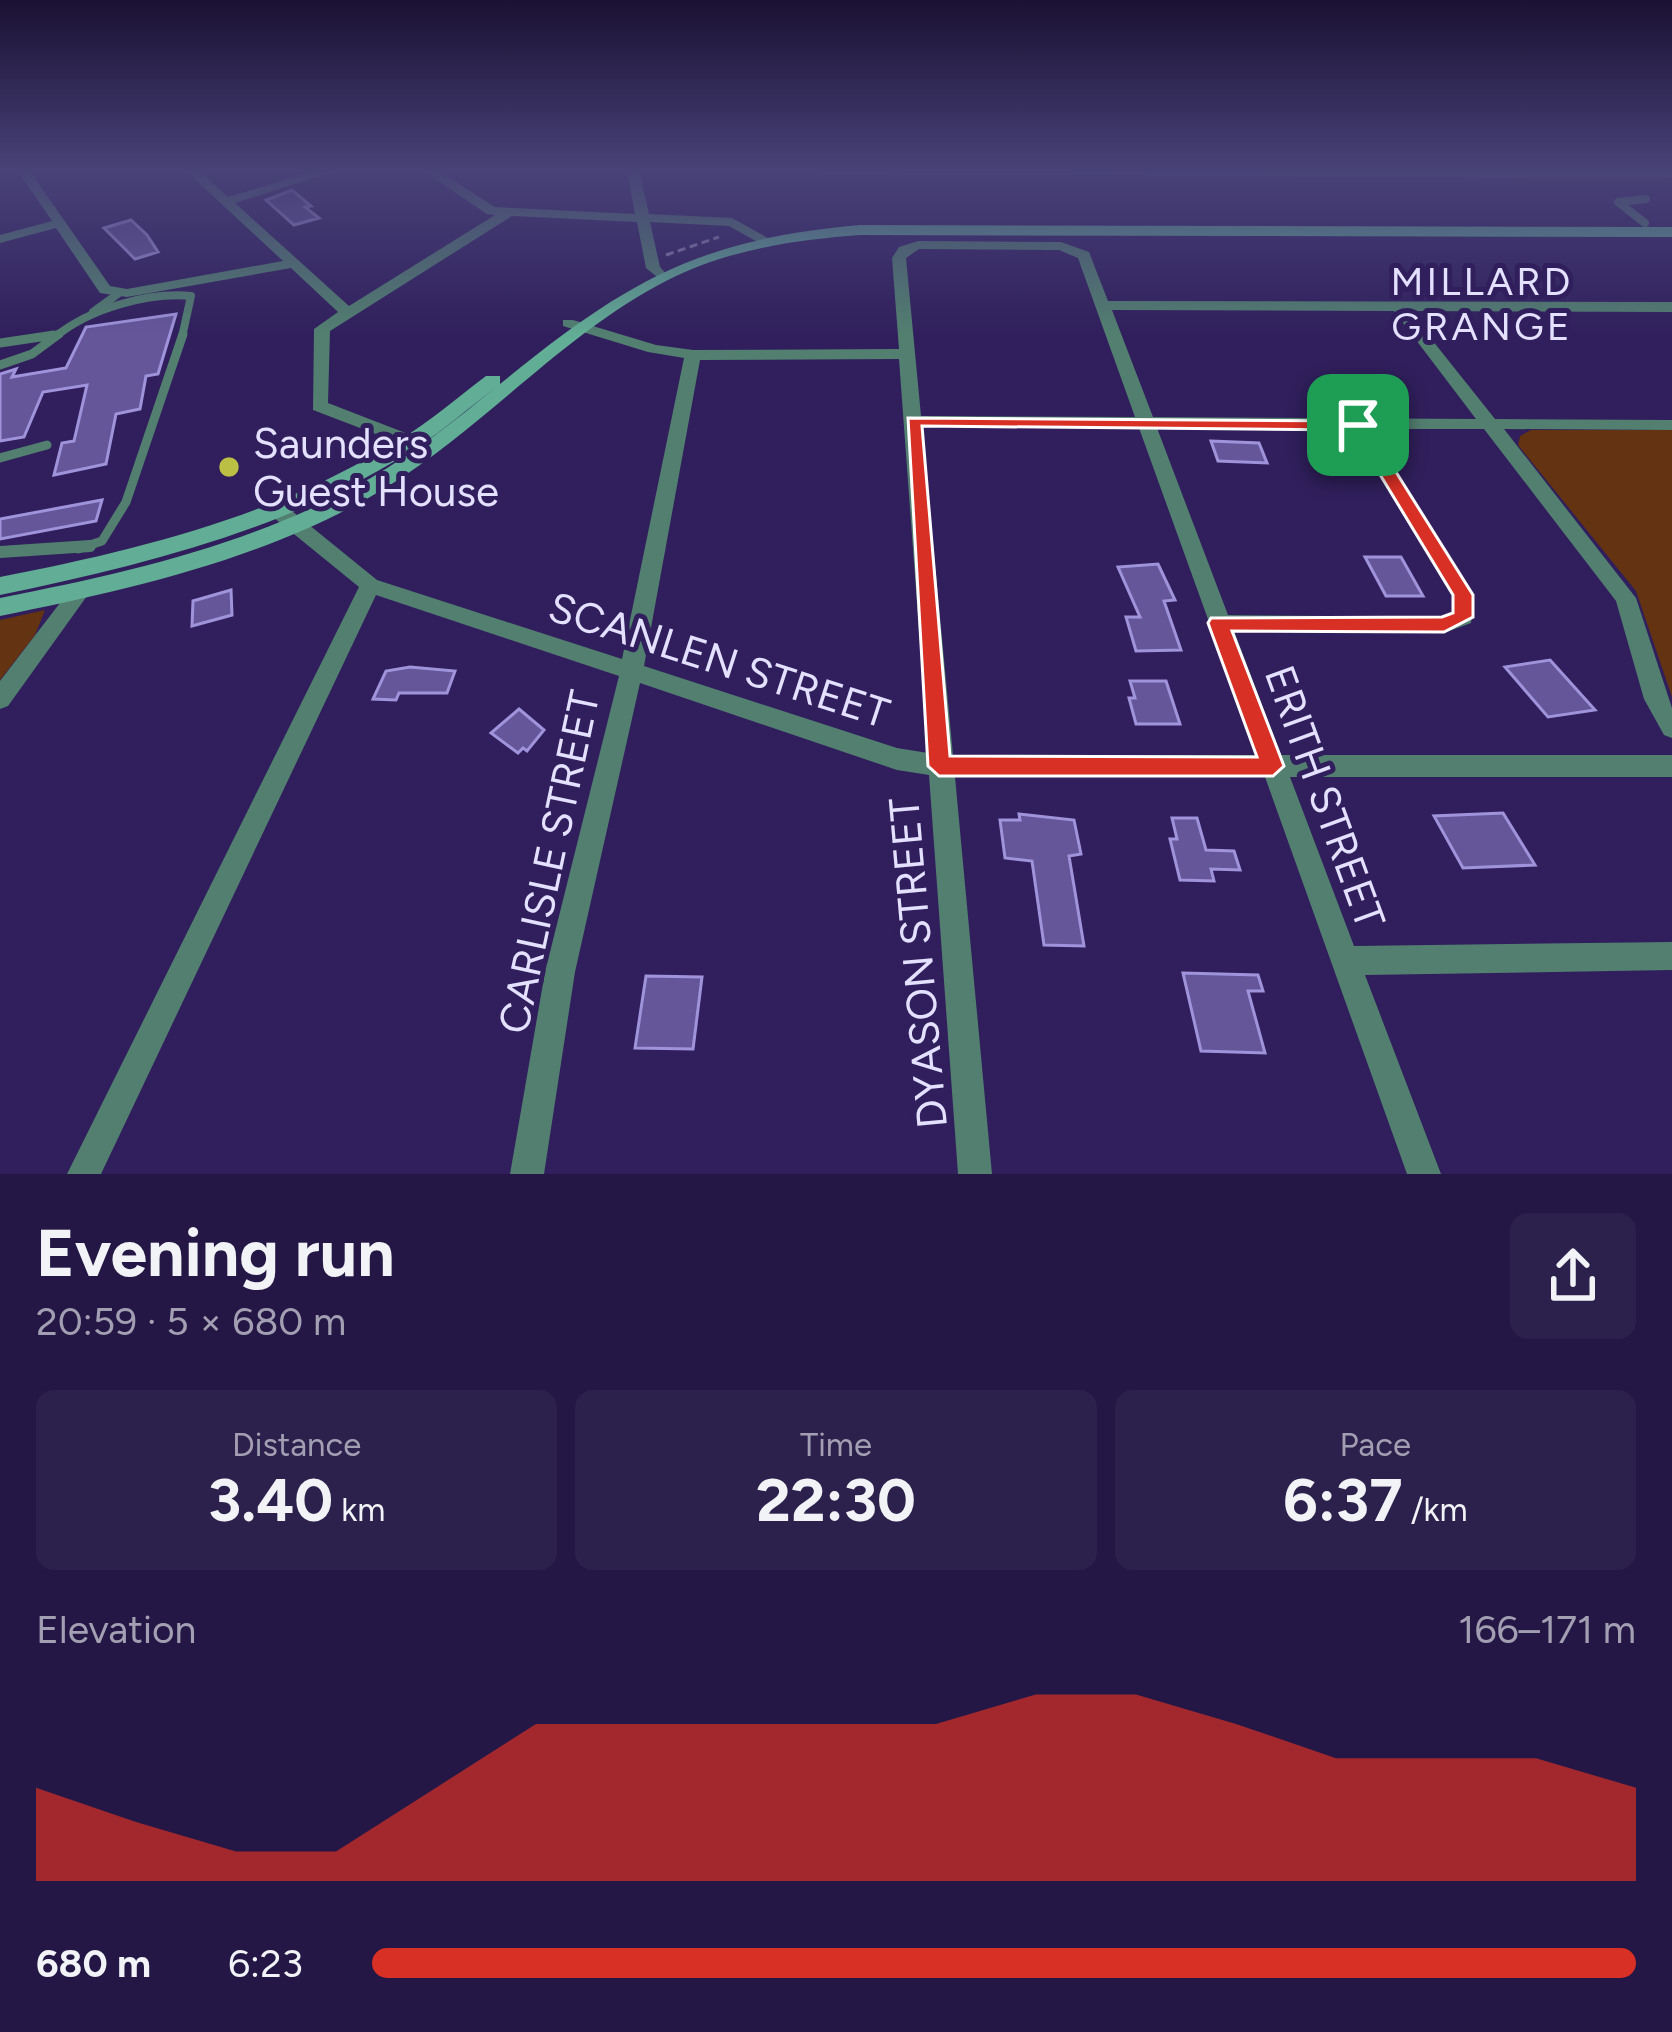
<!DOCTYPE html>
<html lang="en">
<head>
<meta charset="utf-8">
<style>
	body { margin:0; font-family:Figtree,sans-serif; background:#2c204c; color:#f1f3f6; height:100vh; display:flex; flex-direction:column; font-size:45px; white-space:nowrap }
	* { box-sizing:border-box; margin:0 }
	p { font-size:39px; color:#a39fb3 }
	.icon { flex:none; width:66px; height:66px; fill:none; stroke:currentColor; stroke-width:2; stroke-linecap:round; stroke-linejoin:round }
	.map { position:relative; height:1174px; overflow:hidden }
	.side { display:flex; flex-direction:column; background:#241745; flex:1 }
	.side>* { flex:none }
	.pin { position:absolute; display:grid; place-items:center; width:102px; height:102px; color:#fff; margin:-51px; border-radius:24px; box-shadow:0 6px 18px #0006 }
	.round { display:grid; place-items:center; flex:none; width:126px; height:126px; border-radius:18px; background:#2c204c }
	.summary { display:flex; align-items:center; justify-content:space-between; height:204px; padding:0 36px }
	h1 { font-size:66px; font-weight:700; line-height:90px }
	.metrics { display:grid; grid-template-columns:repeat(3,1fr); gap:18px; height:204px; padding:12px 36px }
	.metrics div { display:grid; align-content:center; border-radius:18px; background:#2c204c; text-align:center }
	.metrics b { font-size:60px; font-weight:700 }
	.metrics small { font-size:33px; font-weight:400 }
	.metrics p { font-size:33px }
	.chart { height:336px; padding:24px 36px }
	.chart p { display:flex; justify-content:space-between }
	.chart svg { width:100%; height:216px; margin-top:12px; fill:#d93025; opacity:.7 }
	ul { padding:0 36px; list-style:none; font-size:39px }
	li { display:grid; grid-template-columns:192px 144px 1fr; align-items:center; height:90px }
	li i { height:30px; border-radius:15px; background:#d93025 }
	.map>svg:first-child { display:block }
</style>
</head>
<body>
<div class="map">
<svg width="1672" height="1174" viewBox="0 0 1672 1174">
	<rect width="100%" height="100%" fill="#301f5c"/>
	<!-- green -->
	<path fill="#643311" d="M1531,430H1672V697L1636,591L1518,445L1520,436Z
		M45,610L35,635L0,680V620Z"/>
	<!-- building -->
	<path fill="#645699" stroke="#9f93db" stroke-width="3" d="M292,190L311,206L305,207L319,218L294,225L266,200Z
		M131,220L147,235L158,252L135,259L104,228Z
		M176,314L158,374L146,376L140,409L116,414L106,464L54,475L62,443L74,441L87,385L43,392L24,437L0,441V374L16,369L12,377L66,368L86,327Z
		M1211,441L1259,443L1267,463L1218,461Z
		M102,500L96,521L0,539V519Z
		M1365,557H1401L1423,596H1386Z
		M1158,564L1175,600L1164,601L1181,650L1136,651L1126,617H1140L1118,567Z
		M231,590L232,615L192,626L193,601Z
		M1550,660L1595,710L1548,717L1505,667Z
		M410,667L455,671L447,693H399L396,700L373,699L386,671Z
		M1130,681H1166L1180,724H1136L1129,698H1135Z
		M519,709L544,730L527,751L523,748L518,753L491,733Z
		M1503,813L1535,865L1463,868L1434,816Z
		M1019,814L1074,820L1081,854L1069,856L1084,946L1044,945L1032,861L1005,858L1000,820H1020Z
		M1172,818H1197L1206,850L1234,851L1240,870L1211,869L1214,881L1180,880L1170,839H1177Z
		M1183,973L1258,975L1263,991H1248L1265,1053L1201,1051Z
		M646,976L702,977L693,1049L635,1048Z"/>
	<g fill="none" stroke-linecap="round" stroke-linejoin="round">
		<!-- path -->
		<path stroke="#8b81af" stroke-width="3" stroke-dasharray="8 4.5" stroke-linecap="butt" d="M666,255L719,237"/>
		<!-- service-far2 -->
		<path stroke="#527f70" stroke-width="8" d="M1645,223L1618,202L1646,199
			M93,312L119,293
			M43,337L54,335
			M55,337C89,309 147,292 191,296L182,337"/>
		<!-- service-far1 -->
		<path stroke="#527f70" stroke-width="9" d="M0,343L54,335
			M0,365L32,354L59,334
			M0,458L47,445
			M78,549L102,541L126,502L183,334"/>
		<!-- service -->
		<path stroke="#527f70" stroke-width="12" d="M0,552L90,546"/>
		<!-- minor -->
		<path fill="#527f70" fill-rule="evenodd" d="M17,170H29L110,286L127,289L283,261L185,170H198L228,197L319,170H339L235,203L349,306L495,215L487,214L422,170H437L495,207L635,214L627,170H639L649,214L732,218L775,242L763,245L729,226L650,222L660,267L669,277L662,281L646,268L637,222L512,216L330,331L328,403L434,444L437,448L434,452L428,454L313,410L314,329L338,312L291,268L127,297L100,293L56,228L0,243V235L52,221Z
			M816,170H1672V178L822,174Z
			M918,241L1061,242L1089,252L1108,301L1672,302V312L1409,311L1495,419L1672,420V430L1504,429L1636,598L1672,708V738L1664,735L1644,699L1616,601L1484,429H1369L1474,595L1471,623L1444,633L1234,631L1281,755H1672V777H1290L1354,946L1672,942V970L1365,975L1441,1174H1407L1265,777H955L992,1174H958L929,775L897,770L640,683L575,972L544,1174H510L545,972L619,676L376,595L101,1174H67L359,587L273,517L270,512L273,507H287L377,580L622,659L684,358L648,352L563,326V320H573L656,345L693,350L899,349L892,258L899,247ZM919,249L1059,250L1078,258L1135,417L921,416L906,258ZM1112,310L1394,311L1476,419L1153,417ZM899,359L928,753L897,748L644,666L700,360ZM922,426L1139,428L1257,755H953ZM1157,428L1351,429L1452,595V613L1442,617L1228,615Z
			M80,583L91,591L87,596L8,706L0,709V681L73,586Z"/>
		<!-- secondary -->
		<path fill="#62ad95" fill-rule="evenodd" d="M860,225L1672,227V237L860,235C793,240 726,250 666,281C563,334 486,426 387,487C270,558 133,589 0,616V598C127,573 255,544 369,479C414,453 456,420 496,387C470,407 444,430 416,448C291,529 144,565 0,595V577C138,550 276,516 398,441C429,422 457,398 486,376H500V384C624,283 697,239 860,225Z"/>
	</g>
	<!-- sky -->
	<linearGradient id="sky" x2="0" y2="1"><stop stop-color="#1a1133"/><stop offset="0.51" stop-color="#484278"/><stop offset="1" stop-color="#484278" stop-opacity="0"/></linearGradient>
	<rect width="1672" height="335" fill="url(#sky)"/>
	<!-- route -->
	<path fill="#d93025" stroke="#fff" stroke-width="3" fill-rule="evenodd" d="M908,418L1364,421L1473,595V617L1444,632L1232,631L1284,766L1273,776H939L928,766ZM922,426L1353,430L1453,595V613L1442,617L1211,618L1208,623L1257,757L950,756Z"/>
	<!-- markers -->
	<circle fill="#bbc044" stroke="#301f5c" stroke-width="4.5" cx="229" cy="467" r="12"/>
	<g text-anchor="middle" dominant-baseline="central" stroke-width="10" stroke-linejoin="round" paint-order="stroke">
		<!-- far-neighbourhood labels -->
		<g font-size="39" letter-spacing="3" fill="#e4e0ff" stroke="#301f5c">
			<text x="1482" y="281">MILLARD<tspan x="1482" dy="45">GRANGE</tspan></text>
		</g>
		<!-- poi labels -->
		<g font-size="42" fill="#e4e0ff" stroke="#301f5c" text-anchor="start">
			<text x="253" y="443">Saunders<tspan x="253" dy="48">Guest House</tspan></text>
		</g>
		<!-- street labels -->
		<g font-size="42" fill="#e4e0ff" stroke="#301f5c">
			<text transform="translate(719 660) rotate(18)">SCANLEN STREET</text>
			<text transform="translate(1325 797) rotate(70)">ERITH STREET</text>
			<text transform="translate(549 862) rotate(-78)">CARLISLE STREET</text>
			<text transform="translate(918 963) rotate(-95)">DYASON STREET</text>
		</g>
	</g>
</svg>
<div class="pin" style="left:1358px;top:425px;background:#1e9e55"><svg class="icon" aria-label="arrive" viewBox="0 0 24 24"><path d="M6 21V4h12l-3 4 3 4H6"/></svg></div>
</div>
<section class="side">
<div class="summary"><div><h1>Evening run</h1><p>20:59 · 5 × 680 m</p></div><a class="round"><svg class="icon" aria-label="share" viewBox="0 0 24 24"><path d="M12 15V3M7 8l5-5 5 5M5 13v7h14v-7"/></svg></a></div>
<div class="metrics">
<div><p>Distance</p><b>3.40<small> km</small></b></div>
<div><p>Time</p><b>22:30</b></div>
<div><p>Pace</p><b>6:37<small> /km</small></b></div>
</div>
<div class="chart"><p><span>Elevation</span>166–171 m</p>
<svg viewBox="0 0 160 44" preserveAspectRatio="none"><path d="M0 44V25L10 32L20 38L30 38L40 25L50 12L60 12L70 12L80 12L90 12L100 6L110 6L120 12L130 19L140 19L150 19L160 25V44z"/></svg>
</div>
<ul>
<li><b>680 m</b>6:23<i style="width:100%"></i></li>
</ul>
</section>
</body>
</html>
